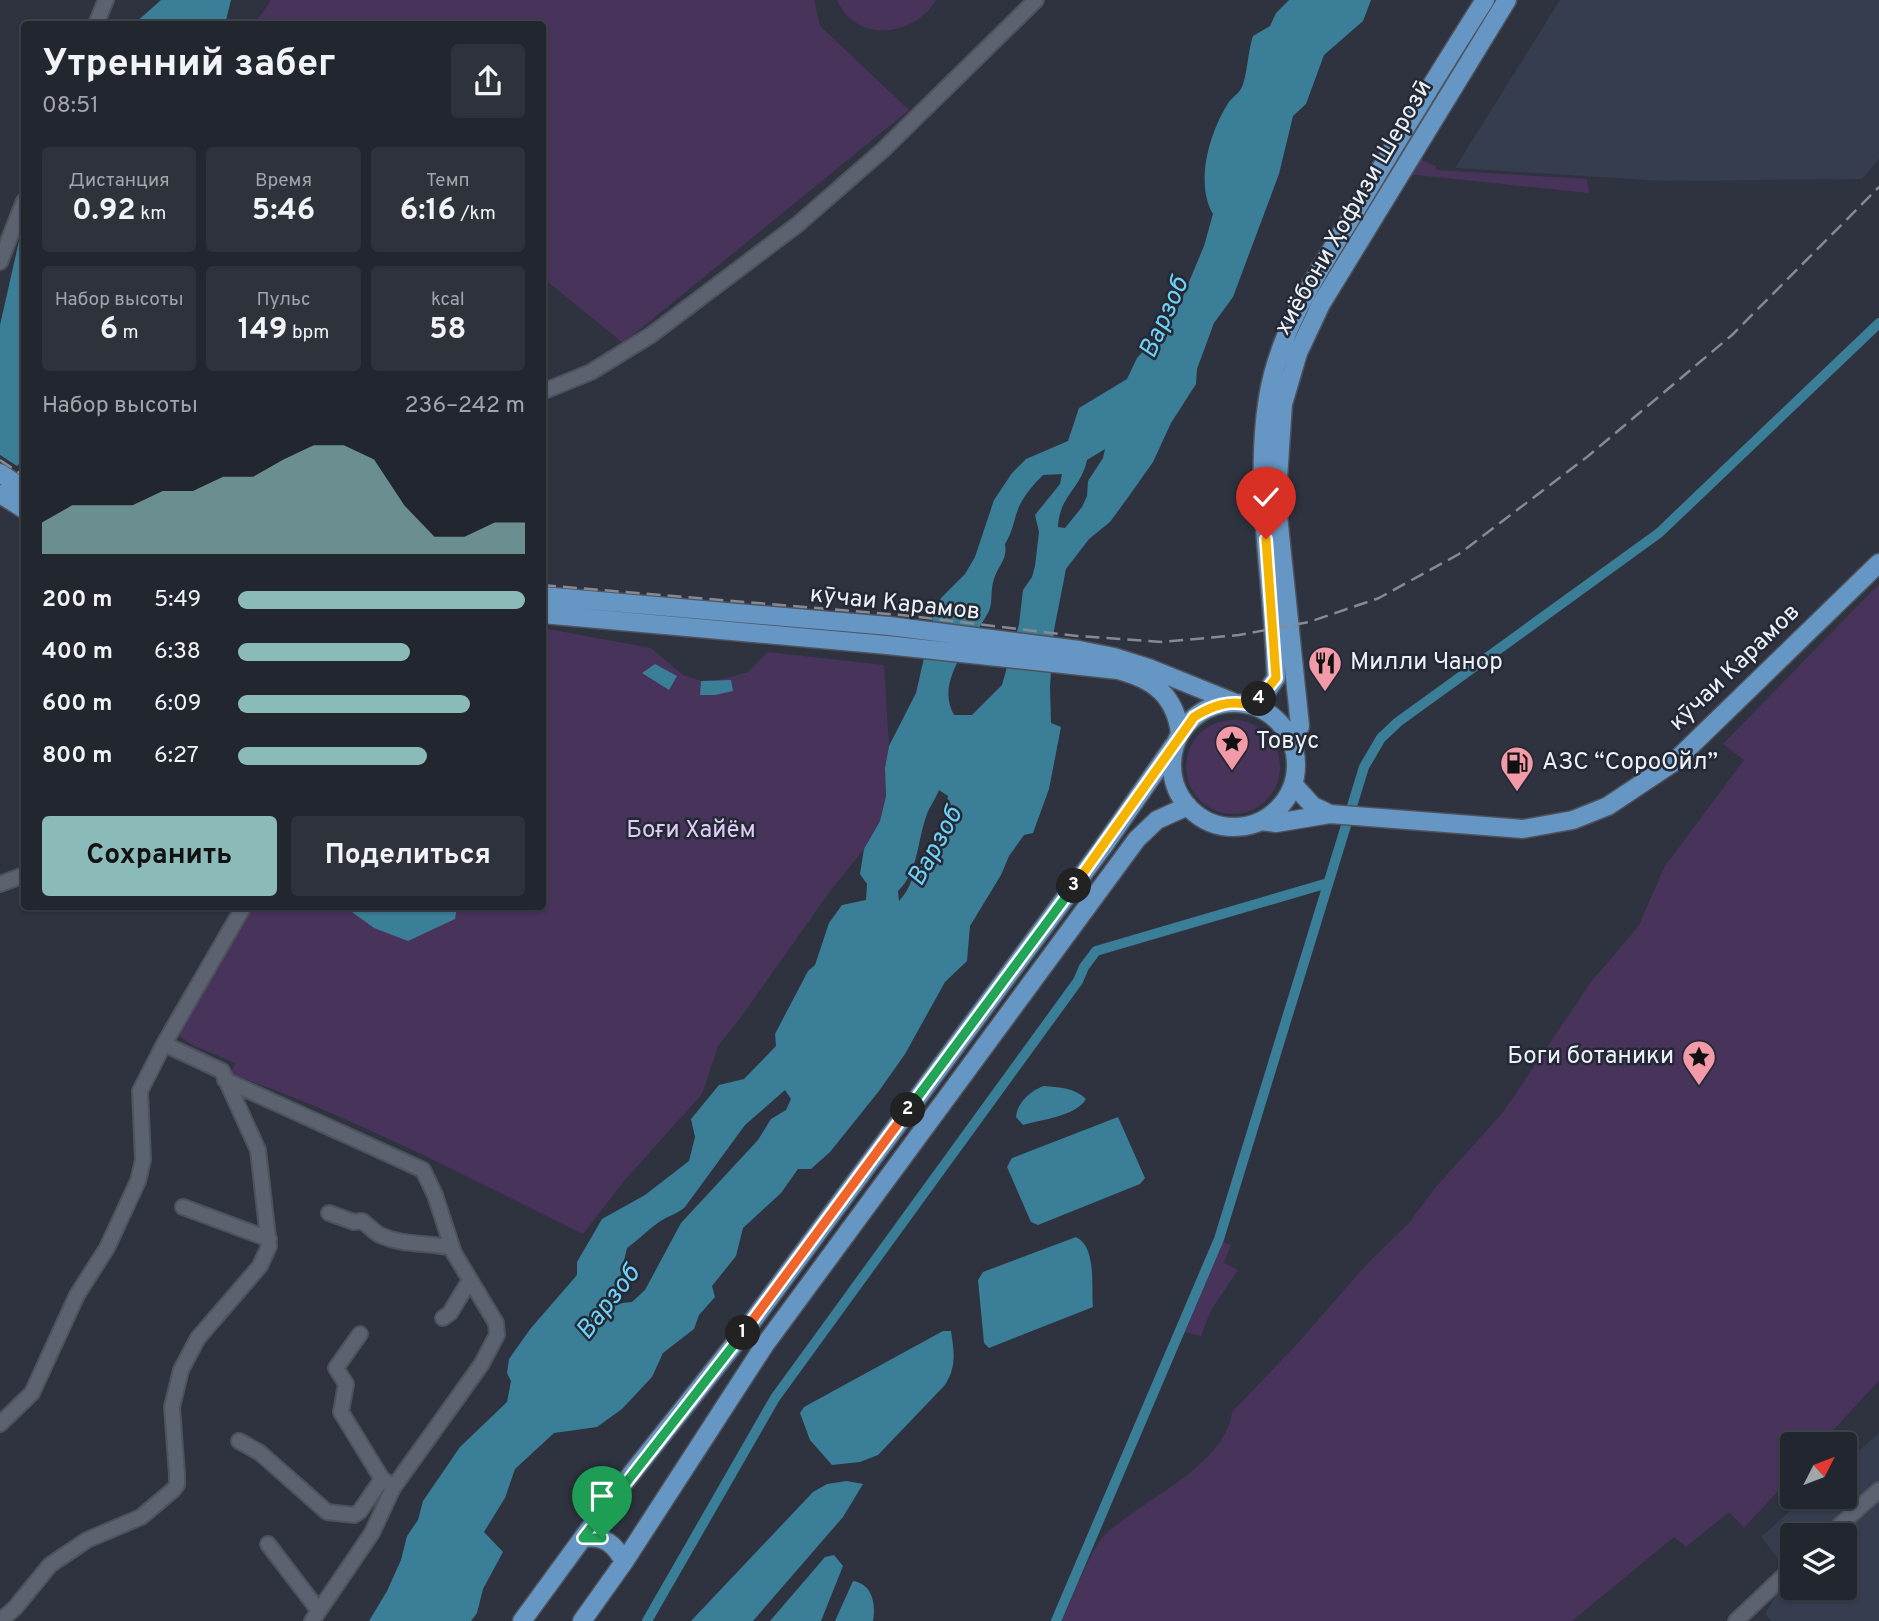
<!DOCTYPE html>
<html lang="ru">
<head>
<meta charset="utf-8">
<style>
	body { margin:0; font-family:Overpass,sans-serif; background:#2e323b; color:#f1f3f6; height:100vh; display:flex; flex-direction:column; font-size:26px; white-space:nowrap }
	* { box-sizing:border-box; margin:0 }
	p { font-size:23px; color:#a2a5aa }
	.icon { flex:none; width:38px; height:38px; fill:none; stroke:currentColor; stroke-width:2; stroke-linecap:round; stroke-linejoin:round }
	.map { position:relative; flex:1; overflow:hidden }
	.sheet { position:absolute; left:21px; top:21px; width:525px; height:889px; display:flex; flex-direction:column; background:#22262f; border-radius:7px; box-shadow:0 2px 5px #0004,0 0 0 2px #3f434b }
	.sheet>* { flex:none }
	.needle { width:46px; rotate:48deg }
	.buttons { position:absolute; left:1780px; top:1432px; display:grid; gap:14px }
	.buttons a { display:grid; place-items:center; width:77px; height:77px; border-radius:7px; background:#22262f; box-shadow:0 2px 5px #0004,0 0 0 2px #3f434b; font-size:35px }
	.pin { position:absolute; display:grid; place-items:center; width:60px; height:60px; color:#fff; margin:-72px -30px; border-radius:50% 50% 50% 0; rotate:-45deg; box-shadow:0 0 7px #0007 }
	.pin .icon { rotate:45deg }
	.km { position:absolute; width:35px; height:35px; margin:-18px; border-radius:50%; background:#222; color:#fff; font-size:19px; line-height:35px; text-align:center }
	.round { display:grid; place-items:center; flex:none; width:74px; height:74px; border-radius:7px; background:#2e323b }
	.summary { display:flex; align-items:center; justify-content:space-between; height:119px; padding:0 21px }
	h1 { font-size:38px; font-weight:700; line-height:52px }
	.metrics { display:grid; grid-template-columns:repeat(3,1fr); gap:10px; height:119px; padding:7px 21px }
	.metrics div { display:grid; align-content:center; border-radius:7px; background:#2e323b; text-align:center }
	.metrics b { font-size:30px; font-weight:700 }
	.metrics small { font-size:19px; font-weight:400 }
	.metrics p { font-size:19px }
	.chart { height:196px; padding:14px 21px }
	.chart p { display:flex; justify-content:space-between }
	.chart svg { width:100%; height:126px; margin-top:7px; fill:#8bbbb9; opacity:.7 }
	.primary-button { display:flex; gap:14px; margin-top:auto; padding:14px 21px }
	.primary-button a { flex:1; height:80px; border-radius:7px; background:#8bbbb9; color:#111; font-size:28px; font-weight:700; line-height:80px; text-align:center }
	.primary-button a+a { background:#2e323b; color:#f1f3f6 }
	ul { padding:0 21px; list-style:none; font-size:23px }
	li { display:grid; grid-template-columns:112px 84px 1fr; align-items:center; height:52px }
	li i { height:18px; border-radius:9px; background:#8bbbb9 }
	.map>svg:first-child { display:block }
</style>
</head>
<body>
<div class="map">
<svg width="1879" height="1621" viewBox="0 0 1879 1621">
	<rect width="100%" height="100%" fill="#2e333f"/>
	<!-- built -->
	<path fill="#363d4e" fill-rule="evenodd" d="M1560,0H1879V159L1862,179L1663,181L1455,168Z
		M1879,1433V1621H1772L1765,1614L1789,1572L1761,1537L1807,1496H1844L1845,1463ZM1792,1535H1844V1587H1792Z"/>
	<!-- green -->
	<path fill="#48345a" d="M271,0H814L820,26L909,110L623,343L543,278L542,24H255Z
		M837,0H936C914,37 856,44 837,0Z
		M1417,158L1436,166V170L1587,179L1589,193L1407,174Z
		M1879,584V1380L1821,1444H1792V1476L1744,1528L1729,1512L1686,1547L1674,1537L1572,1621H1062C1074,1595 1086,1560 1102,1538C1107,1531 1117,1525 1123,1520C1157,1494 1227,1459 1232,1412L1298,1343L1366,1265L1409,1223L1435,1188L1504,1111L1591,982L1638,927L1665,866L1744,760L1723,744Z
		M543,628L651,648L683,675L707,683L748,672L768,652L884,665L889,746L885,768L886,796L880,821L864,849L831,890L738,1021L718,1046L702,1094L624,1181L583,1234C467,1177 353,1116 231,1074L235,1063L190,1044L178,1034L248,907L542,906Z
		M1186 767a47 47 0 1 1 94 0a47 47 0 1 1-94 0Z
		M1223,1242L1231,1245L1224,1263L1238,1270L1211,1310L1201,1336L1185,1332Z"/>
	<!-- water -->
	<path fill="#3b7e97" fill-rule="evenodd" d="M161,0H231L225,24H134Z
		M1289,0H1371L1363,21L1324,55L1306,104L1293,116L1279,174L1233,297L1214,323L1197,369L1196,384L1171,423L1153,462L1129,496L1110,522L1089,539L1066,569L1054,630L1050,687L1051,723L1061,727L1049,789L1033,833L1024,835L1009,856L1001,875L970,926L967,961L945,982L905,1054L879,1091L830,1152L811,1169H798L781,1193L743,1228L736,1256L712,1286L715,1297L699,1315L694,1329L663,1353L652,1377L622,1409L597,1427L554,1433L515,1469L505,1498L484,1532L503,1552L483,1589L477,1613L471,1621H369L387,1591L401,1560L407,1536L418,1520L423,1501L460,1447L507,1402L511,1381L507,1373L509,1359L531,1328L577,1275V1262L602,1219L645,1195L689,1161L695,1137L691,1119L719,1085L744,1079L776,1046L775,1034L808,971L815,965L829,923L842,905L866,900L867,884L860,874L864,849L880,821L886,796L885,768L889,746L916,693L934,614L941,598L965,574L975,557L994,500L1012,473L1026,459L1068,441L1079,408L1127,379L1137,358L1174,318L1204,246L1213,214C1195,184 1209,134 1227,105C1230,99 1237,95 1241,89C1247,78 1248,50 1253,36L1270,26L1276,13ZM1105,449L1103,458L1088,481L1087,496L1082,507L1065,528L1058,527C1059,496 1081,489 1087,460ZM1062,474L1060,484L1035,515L1039,532L1035,566L1032,577L1023,590L1019,624L1002,685L972,715H954C934,680 973,642 989,611C993,602 990,590 994,579C998,566 1008,559 1005,544C1014,529 1013,521 1019,507C1024,495 1034,484 1043,475ZM939,790L948,796L945,816L947,824C941,835 933,841 926,851C914,866 913,887 899,901L898,891C919,871 917,840 927,814C929,808 936,798 939,790ZM785,1090L791,1099L786,1110L771,1119L758,1140L681,1223L645,1290L632,1302L614,1304L627,1248C638,1240 648,1230 659,1222C668,1216 677,1214 685,1207L745,1125Z
		M24,219V459L17,466L0,455V325Z
		M655,664L677,676L669,690L642,673Z
		M731,680L733,691L715,695H700L701,681Z
		M345,907H457L455,919L408,941L374,928Z
		M1044,1086C1059,1087 1075,1088 1086,1099C1075,1117 1042,1119 1023,1125L1016,1117C1017,1103 1031,1090 1044,1086Z
		M1118,1117L1145,1178L1140,1184L1038,1225L1031,1222L1007,1167L1012,1158Z
		M1076,1237C1097,1247 1091,1287 1093,1307L989,1348L984,1343L978,1280L983,1272Z
		M943,1331H951C954,1352 957,1366 945,1385L878,1455L860,1462L832,1465L810,1440L800,1413L804,1407Z
		M847,1481L863,1484L843,1517L753,1621H691L813,1492L827,1484Z
		M834,1555L843,1566L821,1621H770L825,1557Z
		M853,1581C873,1584 876,1605 873,1621H835Z"/>
	<g fill="none" stroke-linecap="round" stroke-linejoin="round">
		<!-- canal -->
		<path stroke="#3b7e97" stroke-width="10" d="M647,1621L775,1398L1078,981L1084,967L1096,951L1328,883
			M1056,1621L1219,1239L1364,767L1381,738L1398,722L1659,533L1879,323"/>
		<!-- minor casing -->
		<g stroke="#4e525c" stroke-width="18">
			<path id="minor" d="M96,24L106,0
				M0,262L24,201
				M542,392L591,372L651,335L797,225L883,150L1036,0
				M0,884L24,875
				M225,1080L423,1170L435,1195L454,1253L496,1323L497,1335L481,1365L393,1488L372,1533L312,1621
				M183,1207L269,1239
				M329,1213L354,1222L362,1221C368,1225 374,1232 380,1235C403,1246 429,1242 452,1248
				M443,1318L450,1313L470,1280
				M360,1334L336,1368L346,1384L341,1412L382,1479L388,1483
				M0,1424L32,1393L77,1295L107,1248L138,1181L143,1160L140,1091L164,1044L244,906
				M239,1441L259,1452L327,1512L354,1515L360,1511L382,1479
				M1829,1535L1879,1490
				M268,1544L319,1611
				M0,1621L15,1608L50,1565L87,1540L141,1517L173,1490L177,1485V1475L172,1407L181,1370L198,1338L260,1266L269,1246L258,1150L222,1071L164,1044
				M1736,1621L1792,1568"/>
		</g>
		<!-- major casing -->
		<g stroke="#4e525c" stroke-width="21">
			<path id="major" d="M0,473L24,489
				M0,494L24,509
				M542,596L889,626L1079,650L1114,657L1149,668L1233,702
				M542,614L887,645L1118,670C1153,679 1175,695 1180,733
				M1172 765a62 62 0 1 1 124 0a62 62 0 1 1-124 0Z
				M1251,705L1267,691L1276,678C1274,585 1253,490 1268,398C1279,327 1324,263 1360,203C1401,135 1442,67 1485,0
				M1293,745L1300,726L1277,506L1278,478L1283,404L1298,353L1321,304L1507,0
				M1293,784L1313,806L1330,814
				M1261,821L1276,823L1330,814L1523,829L1573,820L1608,806L1674,762L1879,563
				M583,1538C604,1535 615,1544 624,1562
				M522,1621L609,1502L748,1327L1103,847L1174,745
				M582,1621L624,1562L764,1346L1137,839L1157,820L1188,806"/>
		</g>
		<!-- minor -->
		<use href="#minor" stroke="#5c6270" stroke-width="14"/>
		<!-- major -->
		<use href="#major" stroke="#6696c3" stroke-width="18"/>
		<!-- rail -->
		<path stroke="#868a94" stroke-width="2.5" stroke-dasharray="14 7" stroke-linecap="butt" d="M0,460L24,476
			M542,585L901,615L1077,636L1162,642L1239,635L1309,622L1379,598L1459,554L1587,457L1732,335L1879,187"/>
	</g>
	<g fill="none" stroke-linecap="round" stroke-linejoin="round">
		<!-- split-1 casing -->
		<g stroke="#fff" stroke-width="14">
			<path id="split-1" d="M602,1538H583L743,1333"/>
		</g>
		<!-- split-2 casing -->
		<g stroke="#fff" stroke-width="14">
			<path id="split-2" d="M743,1333L908,1110"/>
		</g>
		<!-- split-3 casing -->
		<g stroke="#fff" stroke-width="14">
			<path id="split-3" d="M908,1110L1074,886"/>
		</g>
		<!-- split-4 casing -->
		<g stroke="#fff" stroke-width="14">
			<path id="split-4" d="M1074,886L1194,717C1213,705 1229,700 1251,705L1259,699"/>
		</g>
		<!-- split-5 casing -->
		<g stroke="#fff" stroke-width="14">
			<path id="split-5" d="M1259,699L1276,678L1266,539"/>
		</g>
		<!-- split-1 -->
		<use href="#split-1" stroke="#22a559" stroke-width="9"/>
		<!-- split-2 -->
		<use href="#split-2" stroke="#f0652b" stroke-width="9"/>
		<!-- split-3 -->
		<use href="#split-3" stroke="#22a559" stroke-width="9"/>
		<!-- split-4 -->
		<use href="#split-4" stroke="#f5b400" stroke-width="9"/>
		<!-- split-5 -->
		<use href="#split-5" stroke="#f5b400" stroke-width="9"/>
	</g>
	<!-- icons -->
	<defs>
		<g id="restaurant-pin" transform="scale(1.75)"><path d="M0 17L-7.5 6A9.5 9.5 0 1 1 7.5 6Z" fill="#f39aa8" stroke="#242935"/><path d="M-5-6h1v4h1v-4h1v4h1v-4h1v5L-1.5 .5V6h-2V.5L-5-1ZM5-6V6H3V1.5H1.5Q1.5-4 5-6Z" fill="#111"/></g>
		<g id="sight-pin" transform="scale(1.75)"><path d="M0 17L-7.5 6A9.5 9.5 0 1 1 7.5 6Z" fill="#f39aa8" stroke="#242935"/><path d="M0-6L1.8-2.2L6-1.7L2.9 1.2L3.7 5.4L0 3.3L-3.7 5.4L-2.9 1.2L-6-1.7L-1.8-2.2Z" fill="#111"/></g>
		<g id="fuel-pin" transform="scale(1.75)"><path d="M0 17L-7.5 6A9.5 9.5 0 1 1 7.5 6Z" fill="#f39aa8" stroke="#242935"/><path d="M-5.5-6h7V0h2V4h1.3V-2.5L3-4.5l.8-.8L6-3V5H2.5V1h-1V6h-7ZM-4.2-4.7v3.2H.2V-4.7Z" fill="#111"/></g>
	</defs>
	<g fill-rule="evenodd">
		<use href="#restaurant-pin" x="1325" y="663"/>
		<use href="#sight-pin" x="1232" y="742"/>
		<use href="#fuel-pin" x="1517" y="763"/>
		<use href="#sight-pin" x="1699" y="1057"/>
	</g>
	<g text-anchor="middle" dominant-baseline="central" stroke-width="5" stroke-linejoin="round" paint-order="stroke">
		<!-- street labels -->
		<g font-size="24" fill="#ecf0f7" stroke="#242935">
			<text transform="translate(1354 208) rotate(-60)">хиёбони Ҳофизи Шерозӣ</text>
			<text transform="translate(895 604) rotate(6)">кӯчаи Карамов</text>
			<text transform="translate(1735 668) rotate(-44)">кӯчаи Карамов</text>
		</g>
		<!-- poi labels -->
		<g font-size="24" fill="#ecf0f7" stroke="#242935" text-anchor="start">
			<text x="1350" y="663">Милли Чанор</text>
			<text x="1256" y="742">Товус</text>
			<text x="1542" y="763">АЗС “СороОйл”</text>
			<text x="1674" y="1057" text-anchor="end">Боги ботаники</text>
		</g>
		<!-- park labels -->
		<g font-size="24" fill="#e1cbf7" stroke="#242935">
			<text x="691" y="831">Боғи Хайём</text>
		</g>
		<!-- water labels -->
		<g font-size="26" font-style="italic" fill="#6fd3f9" stroke="#242935">
			<text transform="translate(1165 318) rotate(-66)">Варзоб</text>
			<text transform="translate(936 847) rotate(-61)">Варзоб</text>
			<text transform="translate(609 1303) rotate(-52)">Варзоб</text>
		</g>
	</g>
</svg>
<div class="buttons">
<a><svg class="needle" viewBox="-14 -14 28 28"><path d="M0-13l5 13h-10z" fill="#e53935"/><path d="M0 13l5-13h-10z" fill="#a2a5aa"/></svg></a>
<a><svg class="icon" aria-label="layers" viewBox="0 0 24 24"><path d="M12 4l9 5-9 5-9-5zM3 14l9 5 9-5"/></svg></a>
</div>
<div class="pin" style="left:602px;top:1538px;background:#1e9e55"><svg class="icon" aria-label="arrive" viewBox="0 0 24 24"><path d="M6 21V4h12l-3 4 3 4H6"/></svg></div>
<div class="pin" style="left:1266px;top:539px;background:#d93025"><svg class="icon" aria-label="check" viewBox="0 0 24 24"><path d="M5 12l5 5 9-10"/></svg></div>
<b class="km" style="left:743px;top:1333px">1</b>
<b class="km" style="left:908px;top:1110px">2</b>
<b class="km" style="left:1074px;top:886px">3</b>
<b class="km" style="left:1259px;top:699px">4</b>
<section class="sheet">
<div class="summary"><div><h1>Утренний забег</h1><p>08:51</p></div><a class="round"><svg class="icon" aria-label="share" viewBox="0 0 24 24"><path d="M12 15V3M7 8l5-5 5 5M5 13v7h14v-7"/></svg></a></div>
<div class="metrics">
<div><p>Дистанция</p><b>0.92<small> km</small></b></div>
<div><p>Время</p><b>5:46</b></div>
<div><p>Темп</p><b>6:16<small> /km</small></b></div>
</div>
<div class="metrics">
<div><p>Набор высоты</p><b>6<small> m</small></b></div>
<div><p>Пульс</p><b>149<small> bpm</small></b></div>
<div><p>kcal</p><b>58</b></div>
</div>
<div class="chart"><p><span>Набор высоты</span>236–242 m</p>
<svg viewBox="0 0 160 44" preserveAspectRatio="none"><path d="M0 44V33L10 27L20 27L30 27L40 22L50 22L60 17L70 17L80 11L90 6L100 6L110 11L120 27L130 38L140 38L150 33L160 33V44z"/></svg>
</div>
<ul>
<li><b>200 m</b>5:49<i style="width:100%"></i></li>
<li><b>400 m</b>6:38<i style="width:60%"></i></li>
<li><b>600 m</b>6:09<i style="width:81%"></i></li>
<li><b>800 m</b>6:27<i style="width:66%"></i></li>
</ul>
<div class="primary-button"><a>Сохранить</a><a>Поделиться</a></div>
</section>
</div>
</body>
</html>
